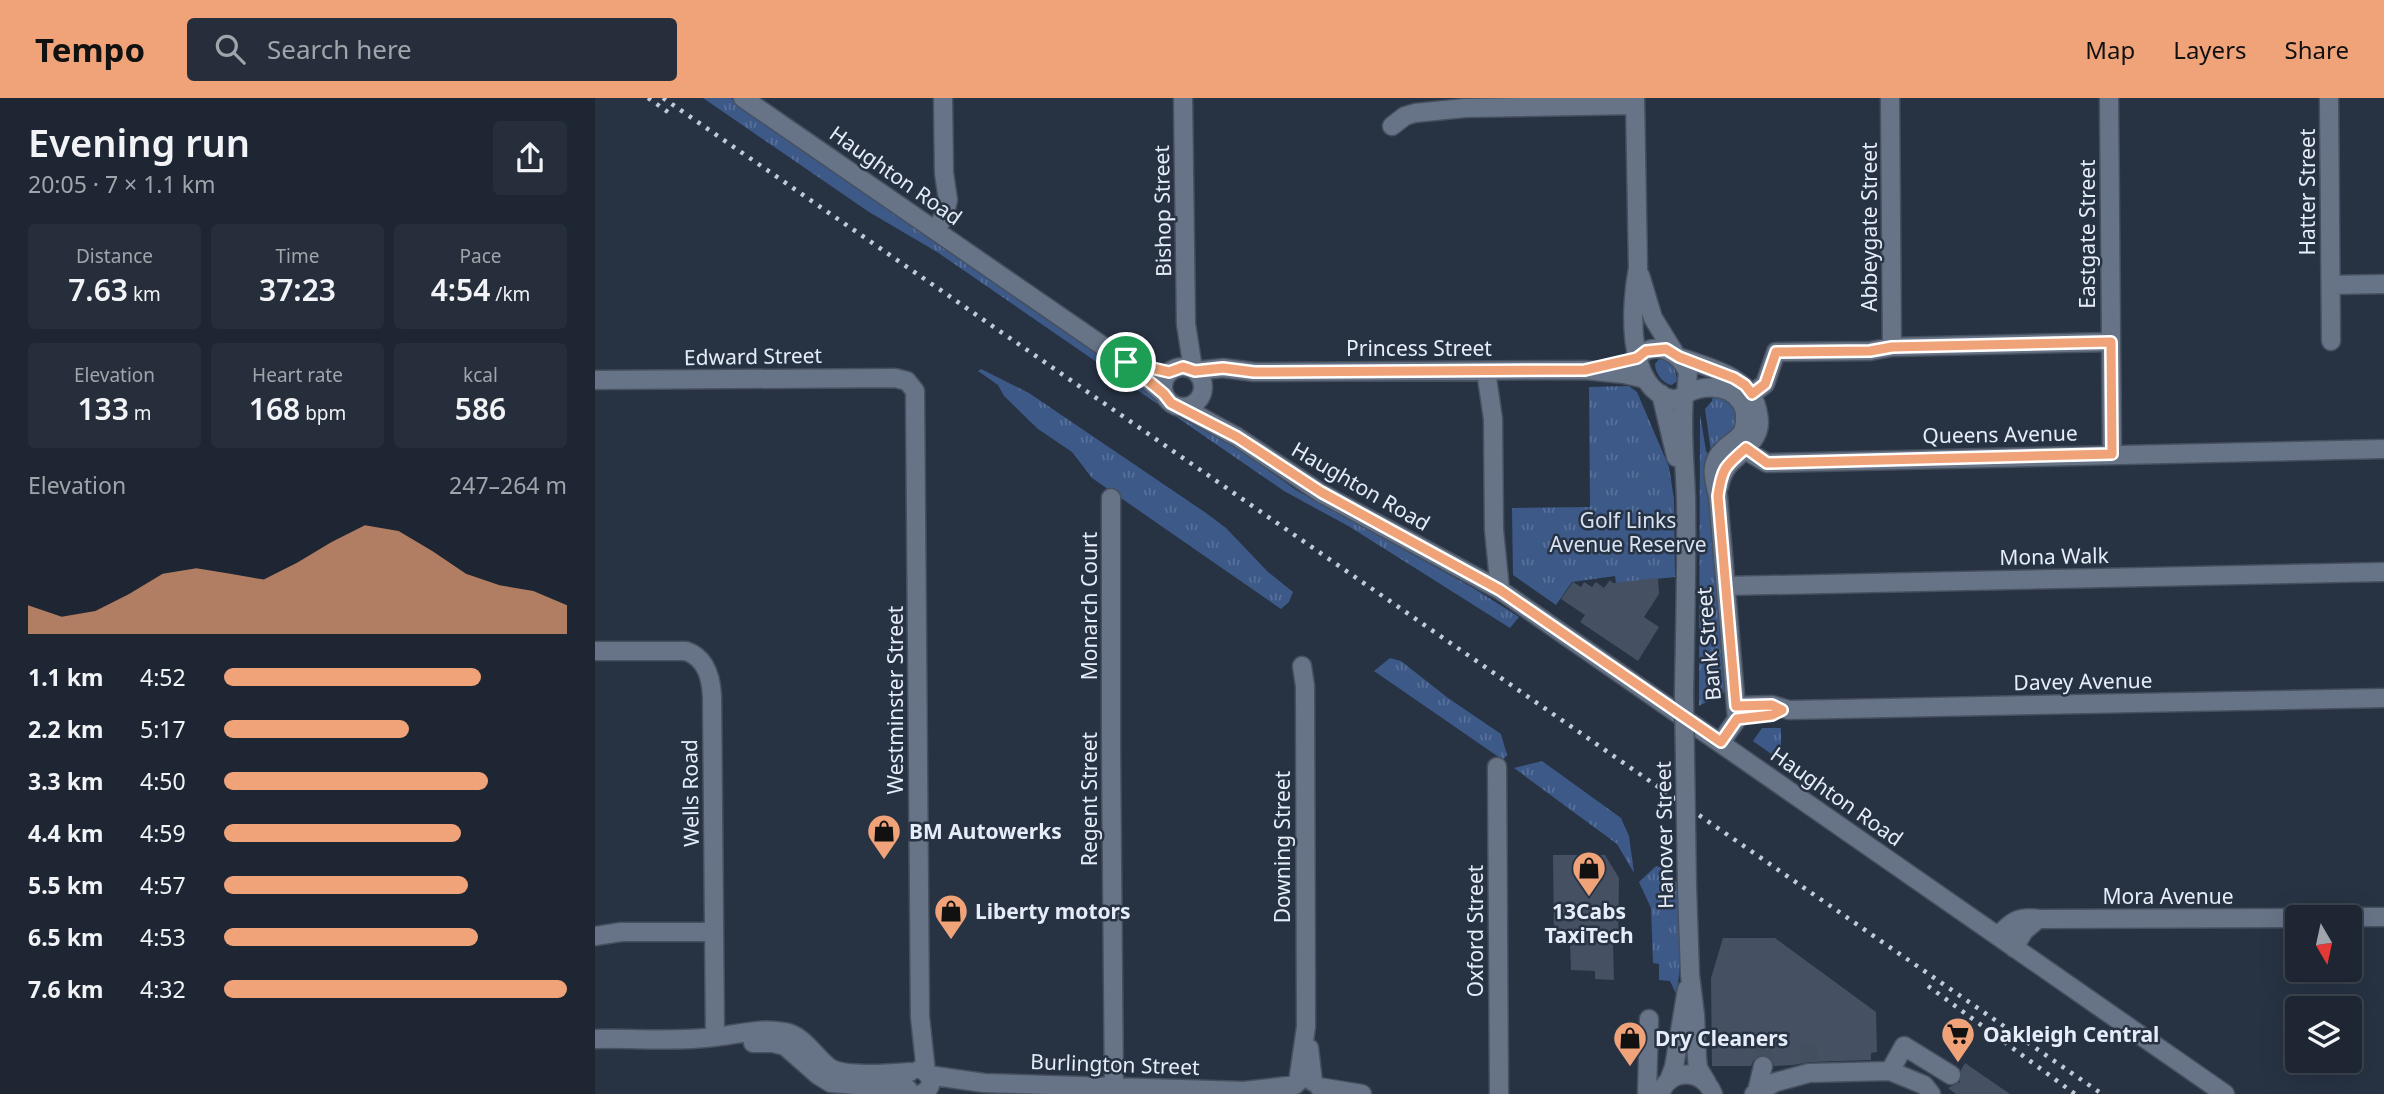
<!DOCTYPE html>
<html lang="en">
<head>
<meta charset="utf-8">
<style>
	body { margin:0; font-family:"Noto Sans",sans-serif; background:#252e3a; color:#f1f3f6; height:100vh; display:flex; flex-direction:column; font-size:26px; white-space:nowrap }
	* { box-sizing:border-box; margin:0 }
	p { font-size:23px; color:#a0a5ac }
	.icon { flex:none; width:38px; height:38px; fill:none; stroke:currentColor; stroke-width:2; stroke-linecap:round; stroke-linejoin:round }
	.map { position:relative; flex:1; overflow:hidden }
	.panel { display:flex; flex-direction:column; background:#1d2632; width:595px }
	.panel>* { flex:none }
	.needle { width:46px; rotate:171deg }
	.controls { position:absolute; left:1690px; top:807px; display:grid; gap:14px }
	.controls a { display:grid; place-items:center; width:77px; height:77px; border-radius:7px; background:#1d2632; box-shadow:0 7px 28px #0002,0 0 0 2px #3b434d; font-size:35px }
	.pin { position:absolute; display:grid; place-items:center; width:60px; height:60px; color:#fff; margin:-30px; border:4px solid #fff; border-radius:50%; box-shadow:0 2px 7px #0007 }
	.round { display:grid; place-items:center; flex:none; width:74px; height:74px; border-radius:7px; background:#252e3a }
	.headline { display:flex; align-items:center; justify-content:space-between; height:119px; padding:0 28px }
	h1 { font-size:38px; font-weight:600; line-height:52px }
	.figures { display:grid; grid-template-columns:repeat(3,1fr); gap:10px; height:119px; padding:7px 28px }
	.figures div { display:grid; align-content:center; border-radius:7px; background:#252e3a; text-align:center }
	.figures b { font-size:30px; font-weight:600 }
	.figures small { font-size:19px; font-weight:400 }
	.figures p { font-size:19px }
	.chart { height:196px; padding:14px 28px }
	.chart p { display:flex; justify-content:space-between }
	.chart svg { width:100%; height:126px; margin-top:7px; fill:#f0a378; opacity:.7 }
	ul { padding:0 28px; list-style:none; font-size:23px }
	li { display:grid; grid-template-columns:112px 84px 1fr; align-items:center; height:52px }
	li i { height:18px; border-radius:9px; background:#f0a378 }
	header { display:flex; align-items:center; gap:42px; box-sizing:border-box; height:98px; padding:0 35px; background:#f0a378; color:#111 }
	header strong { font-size:33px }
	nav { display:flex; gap:38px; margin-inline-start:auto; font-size:24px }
	.search { width:490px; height:63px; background:#252e3a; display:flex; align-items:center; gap:18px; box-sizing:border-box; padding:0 24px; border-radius:7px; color:#a0a5ac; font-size:26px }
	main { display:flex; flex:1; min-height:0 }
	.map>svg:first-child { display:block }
</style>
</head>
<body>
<header>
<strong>Tempo</strong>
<div class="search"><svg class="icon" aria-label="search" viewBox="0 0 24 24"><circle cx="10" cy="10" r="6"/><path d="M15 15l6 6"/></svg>Search here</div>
<nav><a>Map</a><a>Layers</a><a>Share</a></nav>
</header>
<main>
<section class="panel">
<div class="headline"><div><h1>Evening run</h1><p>20:05 · 7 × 1.1 km</p></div><a class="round"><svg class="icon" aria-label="share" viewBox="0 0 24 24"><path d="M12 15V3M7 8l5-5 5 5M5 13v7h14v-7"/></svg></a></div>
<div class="figures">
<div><p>Distance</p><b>7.63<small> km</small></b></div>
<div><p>Time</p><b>37:23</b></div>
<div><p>Pace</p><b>4:54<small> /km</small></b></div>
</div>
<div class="figures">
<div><p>Elevation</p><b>133<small> m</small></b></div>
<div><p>Heart rate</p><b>168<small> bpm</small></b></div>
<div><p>kcal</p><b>586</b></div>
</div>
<div class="chart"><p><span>Elevation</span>247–264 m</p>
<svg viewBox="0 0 160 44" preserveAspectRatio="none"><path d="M0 44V34L10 38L20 36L30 30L40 23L50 21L60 23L70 25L80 19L90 12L100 6L110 8L120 15L130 23L140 27L150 29L160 34V44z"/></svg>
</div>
<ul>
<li><b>1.1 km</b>4:52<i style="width:75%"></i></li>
<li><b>2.2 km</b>5:17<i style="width:54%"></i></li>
<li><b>3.3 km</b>4:50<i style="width:77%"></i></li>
<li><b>4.4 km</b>4:59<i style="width:69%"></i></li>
<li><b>5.5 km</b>4:57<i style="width:71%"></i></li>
<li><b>6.5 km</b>4:53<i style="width:74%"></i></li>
<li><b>7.6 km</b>4:32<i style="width:100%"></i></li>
</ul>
</section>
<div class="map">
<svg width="1789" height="996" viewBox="0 0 1789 996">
	<defs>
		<pattern id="grass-tufts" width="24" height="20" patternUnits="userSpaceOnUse" patternTransform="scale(1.75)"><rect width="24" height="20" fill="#3c5988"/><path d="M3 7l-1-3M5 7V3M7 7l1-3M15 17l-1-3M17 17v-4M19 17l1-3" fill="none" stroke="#58719a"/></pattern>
	</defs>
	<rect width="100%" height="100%" fill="#273243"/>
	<!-- grass -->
	<path fill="url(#grass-tufts)" d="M108,0H136L455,220L542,284L561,294L570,308L595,317L701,392L880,491L924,519L915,530L755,429L689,393L342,154L274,114Z
		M1064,261C1076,261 1082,272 1082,283L1077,287C1068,286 1060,275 1060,266Z
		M386,271L434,295L611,415L631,430L673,474L698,494L694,504L686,511L497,380L477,354L443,331L409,298L403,287L383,273Z
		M1034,288L1042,294L1074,369L1079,401L1080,479L1021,485L1020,478L977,484L961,507L918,477L917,410L995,409L994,289Z
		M1118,297H1128L1144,315L1140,333L1116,354L1110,311L1117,303Z
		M1105,316L1111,353L1115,359L1132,593L1104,608Z
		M795,560L806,563L853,600L906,636L912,657L908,662L779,573Z
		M1167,630H1186V663L1158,643Z
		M947,663L1026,720L1034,738L1039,775L1022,746L919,670Z
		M1061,768L1068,770L1083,786L1086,853L1082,898L1075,883L1064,882V866L1058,865L1056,810L1044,784Z"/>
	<!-- building -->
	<path fill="#455163" d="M1063,480L1064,496L1049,519L1064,529L1043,563L985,524L990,517L966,501L978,484L986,489L989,484L997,489L1001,484L1009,490L1015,482L1018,485Z
		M958,757H1010L1024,780L1023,845H1018L1019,882L1000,881V873L976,872L975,844H959Z
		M1128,840H1180L1281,914L1282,954L1276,955V962L1214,964L1199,967L1179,968L1175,959L1165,957L1159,961L1156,968H1117L1116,880Z
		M1370,965L1415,996H1361L1353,990L1365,984L1366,972Z"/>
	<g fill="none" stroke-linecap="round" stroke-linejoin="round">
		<!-- minor-tunnel -->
		<path stroke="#444e5e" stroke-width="18" stroke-dasharray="18 9" stroke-linecap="butt" d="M1213,946L1214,967
			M1168,948V968"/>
		<!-- minor casing -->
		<g stroke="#47505f" stroke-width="21">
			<path id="minor" d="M148,0L531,264L569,296
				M588,0L591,226L598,271
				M1040,0L1043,170C1036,205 1030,289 1076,301C1083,302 1086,299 1091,296C1107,287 1134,286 1145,303C1152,312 1151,323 1148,334C1143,341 1137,344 1130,350C1114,364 1118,379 1123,398L1142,621L1126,644
				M1295,0L1297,249
				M1514,0L1517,356
				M1734,0L1736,243
				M797,28L810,18L820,15L870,10L1040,7
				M341,133L350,115L353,102L349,75L348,0
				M1045,177L1058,220L1079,254
				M1736,187L1789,186
				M1043,258C1062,242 1084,254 1093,274L1091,296
				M1084,259C1114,270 1158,278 1163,316C1165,325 1164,334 1158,342C1144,362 1129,362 1124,389
				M568 289a20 20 0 1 1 40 0a20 20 0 1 1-40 0Z
				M600,273L628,270L659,274L990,272L1029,276L1051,281
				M891,273L898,321L899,432L905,492
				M0,282L300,280L312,283L320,293L325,919L331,974
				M1066,296L1081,359
				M1089,298C1086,333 1090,367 1091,401C1092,466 1090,531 1089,597
				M1146,304L1170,286L1181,254L1275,253L1297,249L1516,244
				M587,309L642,339L726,395L905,492L1630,996
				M1144,339L1155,355L1172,365L1789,351
				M516,400V652L519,996
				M1131,488L1789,474
				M0,553H91C111,560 116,579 117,598L120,939
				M1141,608L1177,607L1194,612L1789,600
				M902,669L904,996
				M1092,789L1095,877L1100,917L1102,960L1103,970L1112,985
				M1755,819H1789
				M0,838L26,834H119
				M1403,838C1416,824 1423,818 1443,821L1703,820
				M1419,850L1429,833L1443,821
				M0,941C38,940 82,944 119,939C142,937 165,929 189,934C209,937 220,959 235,970C251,980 296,975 315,974
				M158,945H178L190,948L223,977L236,985L313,991
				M714,950L718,984
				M325,971C339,976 339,991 326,996
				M1295,973L1309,948L1356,977
				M333,977L389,985L649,993L700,987
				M1074,982L1079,969L1092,891
				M703,984L711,929L710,588L707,568
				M724,989L767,996
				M1162,993L1168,968
				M1052,996L1054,921
				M1065,996C1074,970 1108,970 1118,996
				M1159,996L1181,984L1214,975L1295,973L1329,987L1336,996"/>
		</g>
		<!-- minor -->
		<use href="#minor" stroke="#677487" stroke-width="18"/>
		<!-- rail -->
		<path stroke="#c2cad7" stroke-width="4.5" stroke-dasharray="3.5 7" stroke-linecap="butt" d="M53,0L73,14
			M68,0L1507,996
			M1333,888L1480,996"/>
		<!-- minor-bridge casing -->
		<g stroke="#47505f" stroke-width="21" stroke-linecap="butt">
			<path id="minor-bridge" d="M1089,597L1092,789"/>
		</g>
		<!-- minor-bridge -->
		<use href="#minor-bridge" stroke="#677487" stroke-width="18"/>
	</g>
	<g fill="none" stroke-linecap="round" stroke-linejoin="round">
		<!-- route casing -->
		<g stroke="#fff" stroke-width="14">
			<path id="route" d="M1516,244L1517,356L1172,365L1151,350C1130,368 1127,370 1123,398L1141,608L1177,607L1187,612L1177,617L1142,621L1126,644L905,492L726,394L642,339L576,305L569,296L531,264L574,274L588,269L600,273L628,270L659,274L990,272L1042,260L1051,253L1071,251L1084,259L1139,280L1150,287L1157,296L1170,286L1181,254L1275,253L1297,249Z"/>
		</g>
		<!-- route -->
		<use href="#route" stroke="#f0a378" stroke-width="9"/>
	</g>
	<!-- icons -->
	<defs>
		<g id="shop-pin" transform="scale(1.75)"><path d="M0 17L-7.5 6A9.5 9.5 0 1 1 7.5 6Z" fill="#f0a378" stroke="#273243"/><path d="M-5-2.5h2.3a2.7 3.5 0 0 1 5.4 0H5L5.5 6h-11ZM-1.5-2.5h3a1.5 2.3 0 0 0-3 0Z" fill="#111"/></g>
		<g id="supermarket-pin" transform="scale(1.75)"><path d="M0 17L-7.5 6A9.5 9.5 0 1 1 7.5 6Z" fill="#f0a378" stroke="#273243"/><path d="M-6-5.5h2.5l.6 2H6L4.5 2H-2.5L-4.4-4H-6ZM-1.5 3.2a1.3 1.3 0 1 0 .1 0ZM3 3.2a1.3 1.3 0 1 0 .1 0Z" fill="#111"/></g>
	</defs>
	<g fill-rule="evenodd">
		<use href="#shop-pin" x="289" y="733"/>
		<use href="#shop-pin" x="994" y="770"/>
		<use href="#shop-pin" x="356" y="813"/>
		<use href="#supermarket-pin" x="1363" y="936"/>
		<use href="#shop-pin" x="1035" y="940"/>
	</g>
	<g text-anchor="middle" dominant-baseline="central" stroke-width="5" stroke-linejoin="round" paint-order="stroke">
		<!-- street labels -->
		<g font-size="21" fill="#e6edf9" stroke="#273243">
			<text transform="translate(301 77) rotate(35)">Haughton Road</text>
			<text transform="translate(1712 94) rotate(-90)">Hatter Street</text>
			<text transform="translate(567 113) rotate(-91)">Bishop Street</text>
			<text transform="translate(1274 129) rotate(-90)">Abbeygate Street</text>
			<text transform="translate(1492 136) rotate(-90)">Eastgate Street</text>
			<text x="824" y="250">Princess Street</text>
			<text transform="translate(158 258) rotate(-1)">Edward Street</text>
			<text transform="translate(1405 336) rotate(-1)">Queens Avenue</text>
			<text transform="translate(766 388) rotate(30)">Haughton Road</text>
			<text transform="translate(1459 458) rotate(-1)">Mona Walk</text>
			<text transform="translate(494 508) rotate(-90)">Monarch Court</text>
			<text transform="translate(1113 546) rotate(-95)">Bank Street</text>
			<text transform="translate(1488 583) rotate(-1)">Davey Avenue</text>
			<text transform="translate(300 602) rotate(-90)">Westminster Street</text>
			<text transform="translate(95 695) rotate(-91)">Wells Road</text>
			<text transform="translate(1242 698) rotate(35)">Haughton Road</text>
			<text transform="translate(494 701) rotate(-90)">Regent Street</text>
			<text transform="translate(1069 737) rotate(-91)">Hanover Street</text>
			<text transform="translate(687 749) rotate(-90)">Downing Street</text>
			<text x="1573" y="798">Mora Avenue</text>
			<text transform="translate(880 833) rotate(-90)">Oxford Street</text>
			<text transform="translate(520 966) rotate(2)">Burlington Street</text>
		</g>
		<!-- park labels -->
		<g font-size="21" fill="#d7e2f3" stroke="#273243">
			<text x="1033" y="422">Golf Links<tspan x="1033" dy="24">Avenue Reserve</tspan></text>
		</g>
		<!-- poi labels -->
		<g font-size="21" font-weight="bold" fill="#e6edf9" stroke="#273243" text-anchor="start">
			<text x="314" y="733">BM Autowerks</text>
			<text x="380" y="813">Liberty motors</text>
			<text x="994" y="813" text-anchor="middle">13Cabs<tspan x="994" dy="24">TaxiTech</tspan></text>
			<text x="1388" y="936">Oakleigh Central</text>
			<text x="1060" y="940">Dry Cleaners</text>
		</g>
	</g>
</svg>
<div class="controls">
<a><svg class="needle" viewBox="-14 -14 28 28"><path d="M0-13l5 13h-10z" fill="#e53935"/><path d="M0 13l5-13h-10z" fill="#a0a5ac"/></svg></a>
<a><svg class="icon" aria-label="layers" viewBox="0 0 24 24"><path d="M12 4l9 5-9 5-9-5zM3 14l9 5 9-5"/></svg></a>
</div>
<div class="pin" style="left:531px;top:264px;background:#1e9e55"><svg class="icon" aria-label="arrive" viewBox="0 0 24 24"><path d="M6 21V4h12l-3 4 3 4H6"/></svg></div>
</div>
</main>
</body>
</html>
